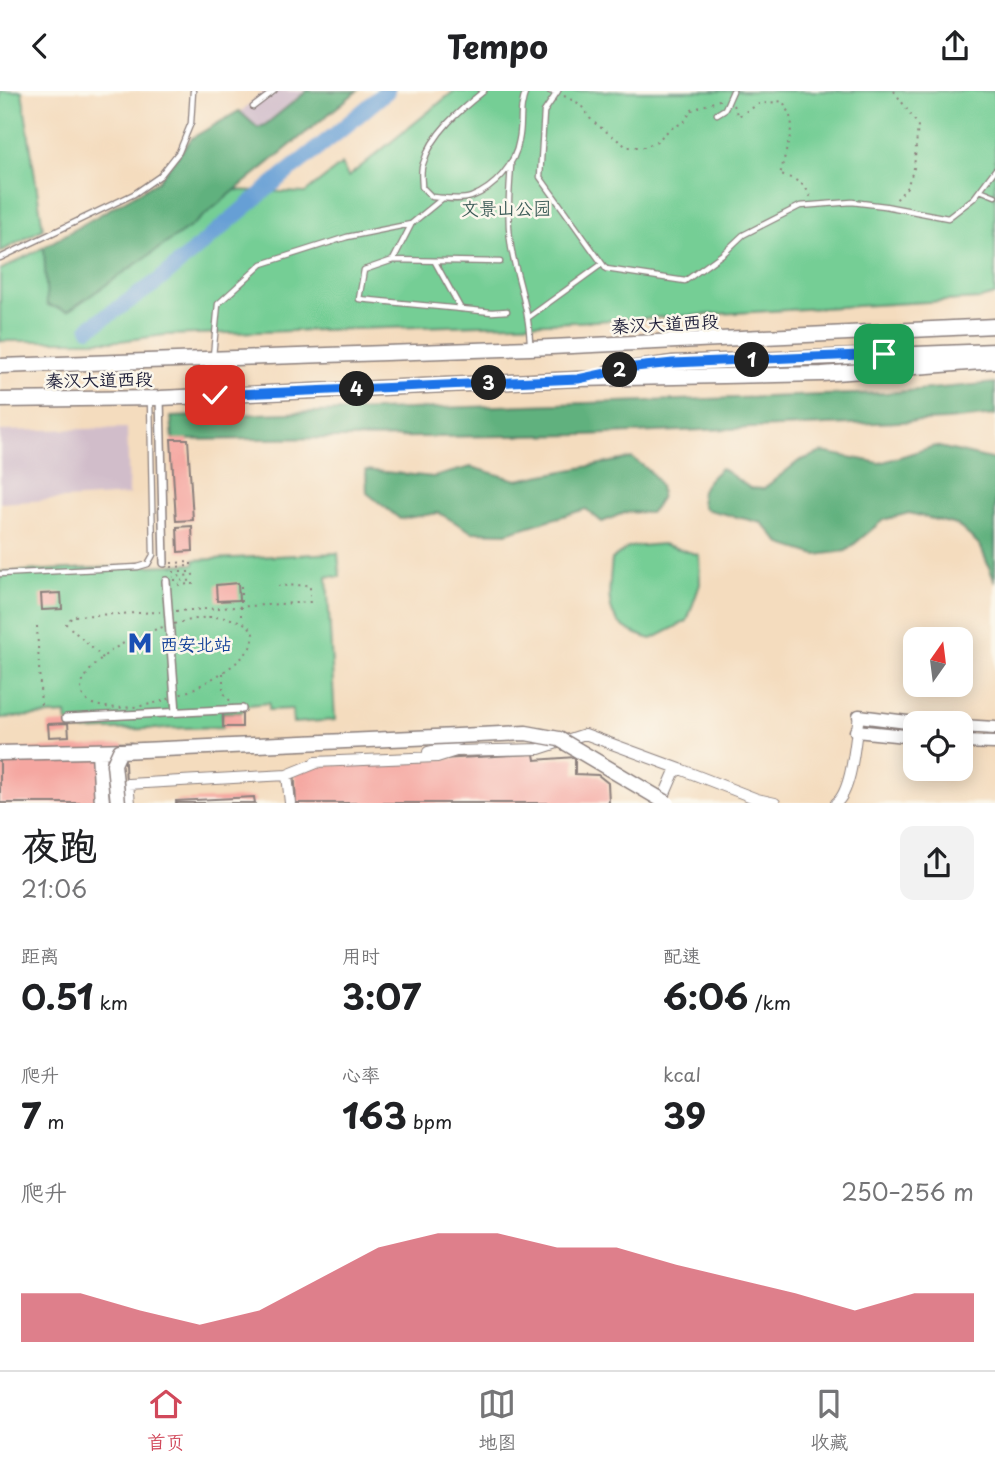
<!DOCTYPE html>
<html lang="zh">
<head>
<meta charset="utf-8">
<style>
	body { margin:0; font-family:"Playpen Sans","LXGW WenKai TC",sans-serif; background:#f2f2f2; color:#202124; height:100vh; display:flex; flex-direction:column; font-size:26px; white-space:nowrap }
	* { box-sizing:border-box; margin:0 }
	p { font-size:23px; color:#757577 }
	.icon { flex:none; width:38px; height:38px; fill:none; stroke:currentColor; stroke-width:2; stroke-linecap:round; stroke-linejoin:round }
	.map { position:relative; height:712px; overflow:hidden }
	.sheet { display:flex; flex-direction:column; background:#fff; flex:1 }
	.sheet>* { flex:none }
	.needle { width:46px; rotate:14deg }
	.tools { position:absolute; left:903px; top:536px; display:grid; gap:14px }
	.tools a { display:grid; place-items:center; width:70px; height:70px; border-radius:14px; background:#fff; box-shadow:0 4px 18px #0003; font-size:35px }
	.pin { position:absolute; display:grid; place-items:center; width:60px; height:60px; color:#fff; margin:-30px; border-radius:14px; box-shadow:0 4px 10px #0006 }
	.km { position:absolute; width:35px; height:35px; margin:-18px; border-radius:50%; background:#222; color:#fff; font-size:19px; line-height:35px; text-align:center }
	.round { display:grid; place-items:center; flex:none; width:74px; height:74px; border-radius:14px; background:#f2f2f2 }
	.head { display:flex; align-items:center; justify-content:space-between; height:119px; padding:0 21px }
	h1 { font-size:38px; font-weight:700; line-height:52px }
	.figures { display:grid; grid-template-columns:repeat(3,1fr); gap:10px; height:119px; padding:7px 21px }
	.figures div { display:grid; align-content:center }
	.figures b { font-size:35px; font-weight:700 }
	.figures small { font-size:19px; font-weight:400 }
	.figures p { font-size:19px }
	.chart { height:196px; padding:14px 21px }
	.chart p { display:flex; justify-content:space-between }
	.chart svg { width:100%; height:126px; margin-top:7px; fill:#d1495b; opacity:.7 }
	header { display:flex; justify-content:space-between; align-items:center; height:91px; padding:0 21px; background:#fff; font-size:32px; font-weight:700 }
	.menu { display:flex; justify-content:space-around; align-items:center; height:98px; border-top:2px solid #e0e0e0; background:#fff; font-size:19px; color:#757577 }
	.menu a { display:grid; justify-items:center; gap:4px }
	.menu .on { color:#d1495b }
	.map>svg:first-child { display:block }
</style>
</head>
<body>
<header><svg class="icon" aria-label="back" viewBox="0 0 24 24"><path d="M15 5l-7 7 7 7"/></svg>Tempo<svg class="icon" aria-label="share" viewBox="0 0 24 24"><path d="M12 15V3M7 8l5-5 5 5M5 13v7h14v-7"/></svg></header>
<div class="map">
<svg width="995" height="712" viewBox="0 0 995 712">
	<rect width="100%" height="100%" fill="#fbf7ec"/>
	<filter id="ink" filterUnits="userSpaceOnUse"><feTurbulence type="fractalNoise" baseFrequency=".0143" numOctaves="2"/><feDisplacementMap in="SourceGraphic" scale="14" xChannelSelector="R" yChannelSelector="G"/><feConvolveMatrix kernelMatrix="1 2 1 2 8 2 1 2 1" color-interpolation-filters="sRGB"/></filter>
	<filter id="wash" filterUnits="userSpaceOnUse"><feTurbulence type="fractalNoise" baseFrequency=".00686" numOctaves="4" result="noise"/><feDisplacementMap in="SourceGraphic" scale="28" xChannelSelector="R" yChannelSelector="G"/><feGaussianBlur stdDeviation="1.57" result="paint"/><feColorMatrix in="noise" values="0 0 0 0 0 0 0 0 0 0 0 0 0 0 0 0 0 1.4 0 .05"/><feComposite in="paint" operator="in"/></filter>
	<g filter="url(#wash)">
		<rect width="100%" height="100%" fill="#f4dcbe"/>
		<!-- industrial -->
		<path fill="#d1bdca" d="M265,0H305L250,45L233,27Z
			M127,337L129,404L0,412V340Z"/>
		<!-- green -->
		<path fill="#75ce95" stroke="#4c7868" stroke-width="2" d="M0,0H22L43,138L0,161Z
			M454,0H995V204L980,208L577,231L165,244L120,250H0V179L159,96L305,102L342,73L348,86Z
			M663,453L699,464L700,493L687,530L652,548C602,535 608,511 612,468L629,456Z
			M338,462L340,486L327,485L335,629L293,632L292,618L269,619V612L248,614L241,621H222L223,636L68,640L66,623L0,627V481L194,473V469Z"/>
		<!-- forest -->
		<path fill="#60b17e" stroke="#416a5c" stroke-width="2" d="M307,0H357L190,136L68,220L47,214L44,156L158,90L192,47L239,20L258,37L265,34Z
			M995,292V324L947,329L583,344L173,349L171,326L885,302Z
			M935,355L995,369V491L980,454L957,434L909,422L883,429L846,460L816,464L781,453L762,432L704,418C695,399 708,389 721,377L750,397L763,398L799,370L822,361L880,372Z
			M632,367C654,381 674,399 650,422L626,421L602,431L586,418L506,442L472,441L439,422L400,428L367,402L366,379L433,386L471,376L517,389Z"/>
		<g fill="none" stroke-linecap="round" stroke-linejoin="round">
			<!-- river -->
			<path stroke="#669fd5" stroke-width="16" d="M89,237L157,191L281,86L337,42L387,0"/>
		</g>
		<g id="blocks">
			<!-- building -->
			<path fill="#f5a7a1" d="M171,348H188L193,429L176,430Z
				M192,435L193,460L178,461L177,436Z
				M238,492L239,509L217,510L216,494Z
				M61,502L62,518L42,519L41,503Z
				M223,622H242V636H223Z
				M68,632L69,645L49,646L48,633Z
				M124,653L127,712H0V659Z
				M534,663L535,669L575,666V683L598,684L608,692L609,712H296L294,676Z
				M254,706L255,712H176V710Z"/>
		</g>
	</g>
	<g filter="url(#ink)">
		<use href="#blocks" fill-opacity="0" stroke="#8b7f7c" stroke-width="2"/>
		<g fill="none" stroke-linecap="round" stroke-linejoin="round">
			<!-- service casing -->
			<g stroke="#8b7f7c" stroke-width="7">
				<path id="service" d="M484,0C460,19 432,42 423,73C420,80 422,89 422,96L432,106C444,107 460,110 471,106C495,97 515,74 519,49C523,30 518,20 526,0
					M550,0L557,1
					M558,0L544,21L540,86L606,178L685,190L724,162L743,144L800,115L852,111L885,115L948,127L974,107L995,79
					M253,16L274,0
					M717,23L725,18L733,0
					M511,74C509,104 506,136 513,166C520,196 530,224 530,256
					M980,99L995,105
					M411,134L393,169L364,179L359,208L492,221L507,220
					M0,167L134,103L160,85L179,61L191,32L193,0
					M393,169L500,171
					M435,171L461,218
					M529,226L602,173
					M213,265L218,213L262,173L347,146L411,133L443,107
					M0,483L138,476L148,473L153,464L150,308"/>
			</g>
			<!-- pedestrian casing -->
			<g stroke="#8b7f7c" stroke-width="10">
				<path id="pedestrian" d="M160,307L164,472
					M166,490L176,621
					M66,627L242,618"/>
			</g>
			<!-- minor casing -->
			<g stroke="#8b7f7c" stroke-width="12">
				<path id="minor" d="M428,661C440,659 448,652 459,649
					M315,671L437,666L456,660L539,658L585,643L680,678
					M287,684L290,712
					M130,712L128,693L287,684L319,671
					M661,712L674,682L680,678L757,708L775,712
					M836,712C853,699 855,646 859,625"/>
			</g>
			<!-- tertiary casing -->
			<g stroke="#8b7f7c" stroke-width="15">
				<path id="tertiary" d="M859,625L915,632
					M961,635L995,637
					M856,640L915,646
					M961,651L995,652"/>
			</g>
			<!-- secondary casing -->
			<g stroke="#8b7f7c" stroke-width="17">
				<path id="secondary" d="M99,661L102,712
					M0,662L131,659"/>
			</g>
			<!-- primary casing -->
			<g stroke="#8b7f7c" stroke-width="17">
				<path id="primary" d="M0,275L530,257L995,235
					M609,281L673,272L995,260
					M0,309L160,307L578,288L822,283L995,270"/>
			</g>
			<!-- path -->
			<path stroke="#8b7f7c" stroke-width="2" stroke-dasharray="2 5" stroke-linecap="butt" d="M894,0L918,34L914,77L907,96L896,109
				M564,5L580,13L592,30L627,56H645L657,50L670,38L684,31L692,19L722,8
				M733,14L738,25L759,13L783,10L792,30L790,45L780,84C794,87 808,93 811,109
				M171,472L191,471V475L172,476V481H192L193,484L173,486
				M174,489L193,490V493L175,494
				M241,495V529
				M176,520L310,511V494L278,495
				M209,526C265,526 266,554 223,581C191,602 146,621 106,616C98,615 87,613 83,605C79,598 82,591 86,585C108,549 170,531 209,526Z
				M37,535L41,616
				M103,567L66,533L73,525L160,521
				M223,582V601L231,611"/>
			<!-- service -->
			<use href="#service" stroke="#fff" stroke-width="4.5"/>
			<!-- pedestrian -->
			<use href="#pedestrian" stroke="#fff" stroke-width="7"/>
			<!-- minor -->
			<use href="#minor" stroke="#fff" stroke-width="10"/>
			<!-- tertiary -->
			<use href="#tertiary" stroke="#fff" stroke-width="12"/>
			<!-- secondary -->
			<use href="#secondary" stroke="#fff" stroke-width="14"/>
			<!-- primary -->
			<use href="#primary" stroke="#fff" stroke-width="14"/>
			<!-- secondary-bridge casing -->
			<g stroke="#8b7f7c" stroke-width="17" stroke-linecap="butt">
				<path id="secondary-bridge" d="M118,712L114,673L120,660L526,642L559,648L667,712"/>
			</g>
			<!-- secondary-bridge -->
			<use href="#secondary-bridge" stroke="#fff" stroke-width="14"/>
		</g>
	</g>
	<g fill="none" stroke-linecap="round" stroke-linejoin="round" filter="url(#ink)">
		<!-- route casing -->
		<g stroke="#fff" stroke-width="14">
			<path id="route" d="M215,304L578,288L635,276L673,272L884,263"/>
		</g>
		<!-- route -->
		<use href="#route" stroke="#1a73e8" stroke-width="9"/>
	</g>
	<!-- icons -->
	<defs>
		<g id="metro-bare" transform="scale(1.89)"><path d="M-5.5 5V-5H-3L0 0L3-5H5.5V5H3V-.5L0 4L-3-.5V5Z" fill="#1a4fb4" stroke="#fbf7ec" stroke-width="2.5" paint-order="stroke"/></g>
	</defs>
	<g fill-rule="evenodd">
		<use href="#metro-bare" x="140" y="552"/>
	</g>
	<g text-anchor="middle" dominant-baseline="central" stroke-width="5" stroke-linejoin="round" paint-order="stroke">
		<!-- park labels -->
		<g font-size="18" fill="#3f5e5a" stroke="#fbf7ec">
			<text x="506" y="116">文景山公园</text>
		</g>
		<!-- street labels -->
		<g font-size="18" fill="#22223b" stroke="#fbf7ec">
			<text transform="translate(665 232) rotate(-3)">秦汉大道西段</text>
			<text transform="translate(99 288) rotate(-1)">秦汉大道西段</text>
		</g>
		<!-- transit labels -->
		<g font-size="18" fill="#164399" stroke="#fbf7ec" text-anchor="start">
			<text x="160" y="552">西安北站</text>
		</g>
	</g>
</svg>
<div class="tools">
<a><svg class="needle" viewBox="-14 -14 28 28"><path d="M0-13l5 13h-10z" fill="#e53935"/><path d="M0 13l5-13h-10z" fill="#757577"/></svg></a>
<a><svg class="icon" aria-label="locate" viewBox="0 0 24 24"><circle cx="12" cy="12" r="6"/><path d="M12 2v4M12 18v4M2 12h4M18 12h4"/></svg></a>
</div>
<div class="pin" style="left:884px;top:263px;background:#1e9e55"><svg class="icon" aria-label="arrive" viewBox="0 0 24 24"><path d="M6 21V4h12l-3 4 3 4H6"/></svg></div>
<div class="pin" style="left:215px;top:304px;background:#d93025"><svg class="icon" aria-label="check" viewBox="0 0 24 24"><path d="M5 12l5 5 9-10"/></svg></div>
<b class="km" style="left:752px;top:269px">1</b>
<b class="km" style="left:620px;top:279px">2</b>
<b class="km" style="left:489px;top:292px">3</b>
<b class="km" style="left:357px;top:298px">4</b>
</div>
<section class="sheet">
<div class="head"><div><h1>夜跑</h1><p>21:06</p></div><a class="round"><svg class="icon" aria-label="share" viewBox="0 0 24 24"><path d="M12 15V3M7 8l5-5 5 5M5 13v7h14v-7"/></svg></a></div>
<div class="figures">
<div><p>距离</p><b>0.51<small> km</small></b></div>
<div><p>用时</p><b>3:07</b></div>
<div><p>配速</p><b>6:06<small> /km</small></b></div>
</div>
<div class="figures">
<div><p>爬升</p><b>7<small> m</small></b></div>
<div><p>心率</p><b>163<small> bpm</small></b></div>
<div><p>kcal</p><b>39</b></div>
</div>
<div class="chart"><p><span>爬升</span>250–256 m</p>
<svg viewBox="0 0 160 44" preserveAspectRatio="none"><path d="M0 44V27L10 27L20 33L30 38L40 33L50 22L60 11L70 6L80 6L90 11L100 11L110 17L120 22L130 27L140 33L150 27L160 27V44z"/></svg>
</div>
</section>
<nav class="menu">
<a class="on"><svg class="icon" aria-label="home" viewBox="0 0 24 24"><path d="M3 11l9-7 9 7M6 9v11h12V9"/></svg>首页</a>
<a><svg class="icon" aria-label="map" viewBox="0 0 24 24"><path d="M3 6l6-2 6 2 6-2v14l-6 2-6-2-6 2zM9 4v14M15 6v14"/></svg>地图</a>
<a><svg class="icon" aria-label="saved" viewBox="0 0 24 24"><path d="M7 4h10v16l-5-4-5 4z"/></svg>收藏</a>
</nav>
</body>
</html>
